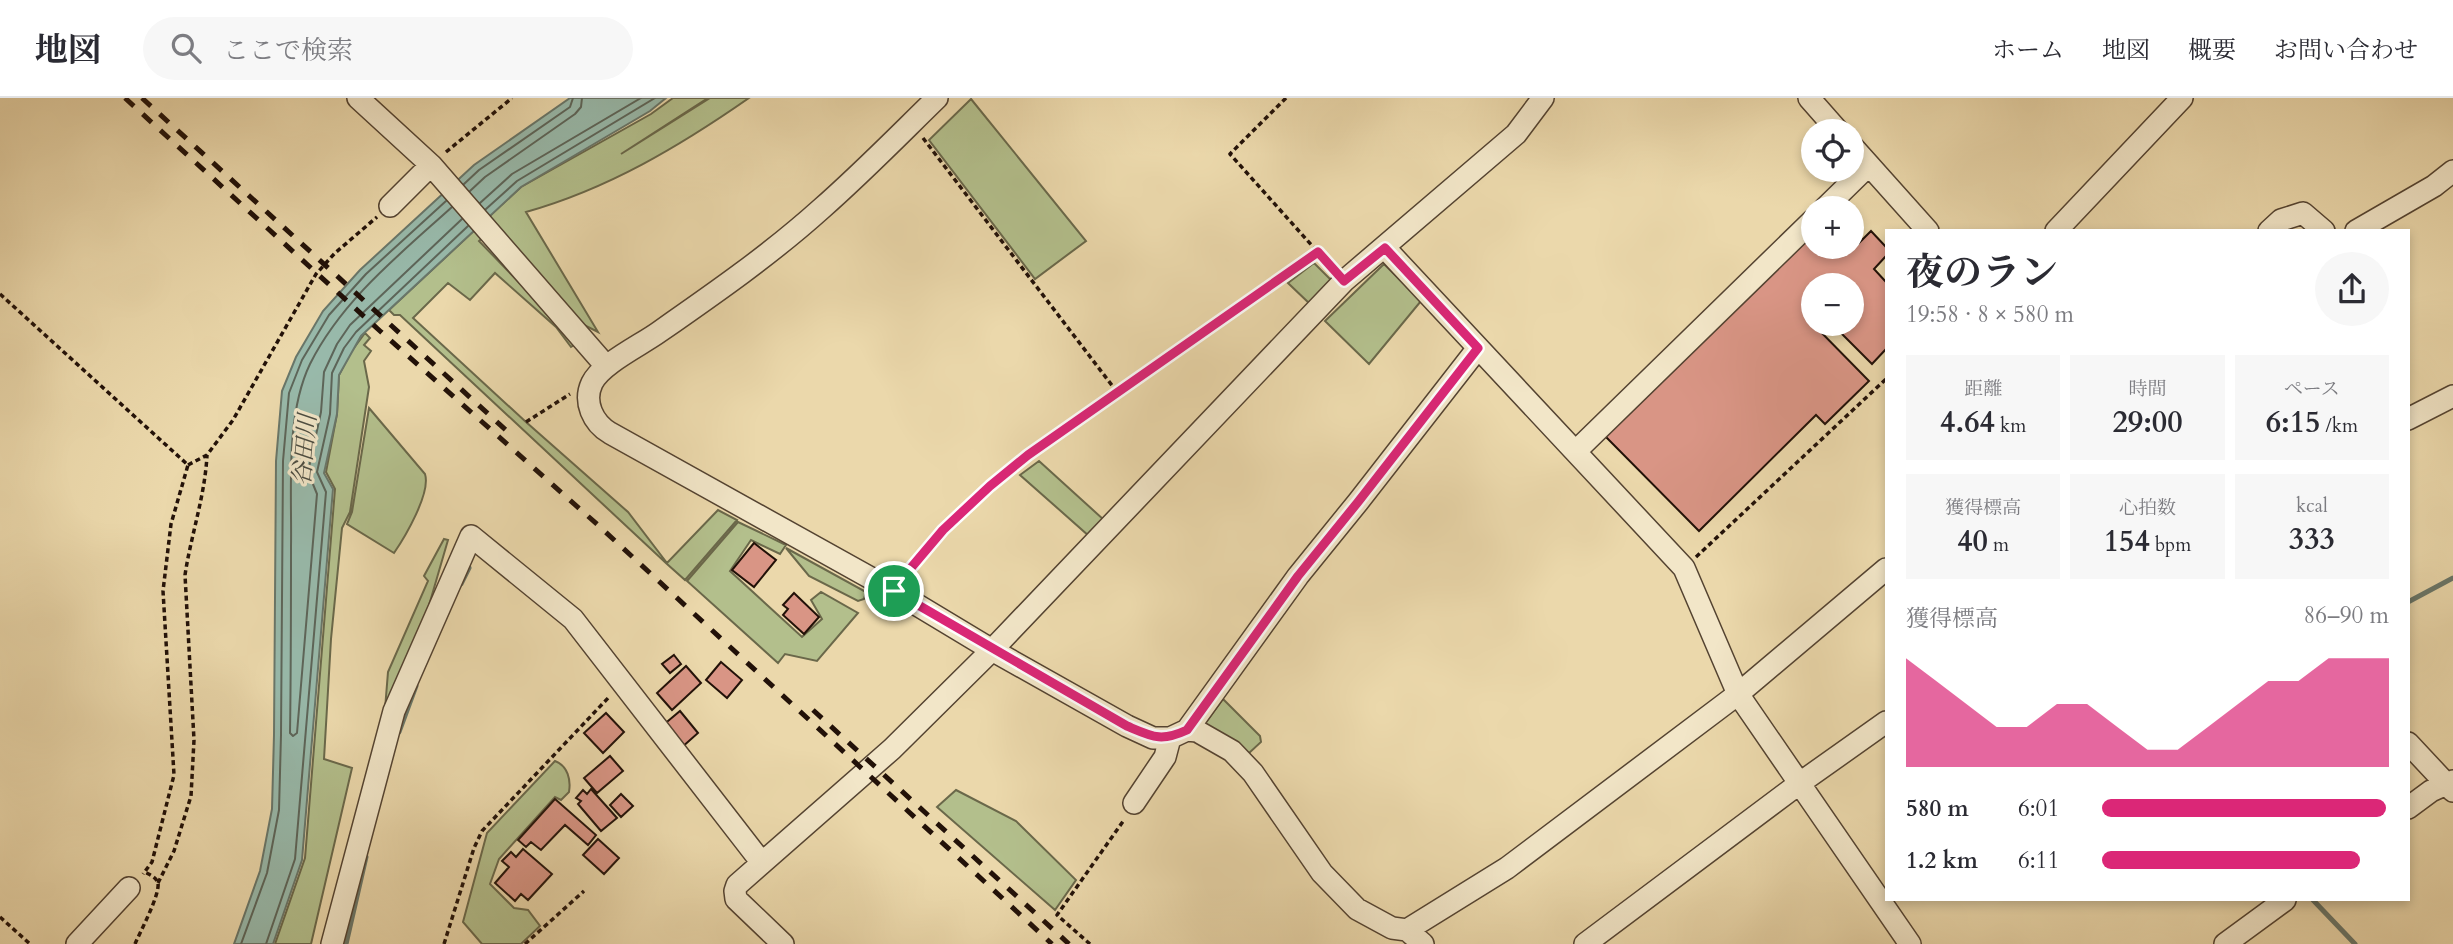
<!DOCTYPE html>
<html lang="ja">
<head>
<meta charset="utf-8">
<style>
	body { margin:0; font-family:Cardo,"Noto Serif JP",serif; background:#f7f7f7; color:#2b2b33; height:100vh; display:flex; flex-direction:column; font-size:26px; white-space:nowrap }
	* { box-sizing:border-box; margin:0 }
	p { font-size:23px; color:#7c7c81 }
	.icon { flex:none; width:38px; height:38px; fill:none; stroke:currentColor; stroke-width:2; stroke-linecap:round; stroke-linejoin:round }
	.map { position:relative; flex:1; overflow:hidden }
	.sheet { position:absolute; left:1885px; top:131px; width:525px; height:672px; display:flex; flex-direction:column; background:#fff; border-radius:0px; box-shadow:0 4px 10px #0003 }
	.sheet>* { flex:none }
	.controls { position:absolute; left:1801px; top:21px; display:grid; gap:14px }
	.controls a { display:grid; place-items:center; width:63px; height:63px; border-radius:50%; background:#fff; box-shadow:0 4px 10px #0003; font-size:35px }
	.pin { position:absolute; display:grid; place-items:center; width:60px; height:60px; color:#fff; margin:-30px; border:4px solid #fff; border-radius:50%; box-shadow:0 2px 7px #0007 }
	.round { display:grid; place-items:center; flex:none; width:74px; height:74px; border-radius:37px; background:#f7f7f7 }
	.head { display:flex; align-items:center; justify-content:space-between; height:119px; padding:0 21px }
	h1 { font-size:38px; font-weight:700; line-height:52px }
	.metrics { display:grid; grid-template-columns:repeat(3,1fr); gap:10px; height:119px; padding:7px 21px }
	.metrics div { display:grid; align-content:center; border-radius:0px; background:#f7f7f7; text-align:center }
	.metrics b { font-size:30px; font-weight:700 }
	.metrics small { font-size:19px; font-weight:400 }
	.metrics p { font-size:19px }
	.chart { height:196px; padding:14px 21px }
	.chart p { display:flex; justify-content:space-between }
	.chart svg { width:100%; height:126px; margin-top:7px; fill:#db2777; opacity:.7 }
	ul { padding:0 21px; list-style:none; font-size:23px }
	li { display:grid; grid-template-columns:112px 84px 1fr; align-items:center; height:52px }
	li i { height:18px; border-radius:9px; background:#db2777 }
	header { display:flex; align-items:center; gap:42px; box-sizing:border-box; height:98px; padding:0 35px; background:#fff; border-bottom:2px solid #e1e1e2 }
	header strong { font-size:33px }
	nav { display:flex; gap:38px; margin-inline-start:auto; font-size:24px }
	.search { width:490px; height:63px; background:#f7f7f7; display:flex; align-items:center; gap:18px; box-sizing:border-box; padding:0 24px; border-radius:38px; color:#7c7c81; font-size:26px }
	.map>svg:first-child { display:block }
</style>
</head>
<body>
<header>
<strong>地図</strong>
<div class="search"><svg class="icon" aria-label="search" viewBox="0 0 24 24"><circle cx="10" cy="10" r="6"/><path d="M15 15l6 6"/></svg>ここで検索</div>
<nav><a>ホーム</a><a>地図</a><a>概要</a><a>お問い合わせ</a></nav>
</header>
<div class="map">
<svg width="2453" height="846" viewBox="0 0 2453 846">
	<rect width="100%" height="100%" fill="#ebd8ab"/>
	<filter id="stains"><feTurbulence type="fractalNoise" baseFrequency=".00286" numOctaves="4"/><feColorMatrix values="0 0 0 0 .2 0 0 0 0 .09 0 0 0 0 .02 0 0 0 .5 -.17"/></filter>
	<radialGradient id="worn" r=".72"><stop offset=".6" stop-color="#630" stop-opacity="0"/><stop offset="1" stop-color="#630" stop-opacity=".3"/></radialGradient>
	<!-- green -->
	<path fill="#b3bf8c" stroke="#6a684a" stroke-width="2" d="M673,0H708L621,56L710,0H749C680,48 608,91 526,114L598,234L584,227L497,133L495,129L479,143L566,233L574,247L571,249L556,229L495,175L470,202L448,185L413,220L526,324L628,414L667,465L718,412L737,422L685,482L667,466L400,217H394L389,212L521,89L651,16Z
		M971,1L1086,143L1035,181L929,42Z
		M1314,165L1332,183L1310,206L1288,185Z
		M1384,166L1421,203L1369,266L1325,223Z
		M365,235L370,240L364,247L371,253L364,263L369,289L350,414L342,430L331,541L324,661L352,670L311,846H275L305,760L335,391L326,374L337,316L339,277L351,254Z
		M369,310L425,376C431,395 405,439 394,455L347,426L352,414Z
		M1039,363L1104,422L1089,438L1020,377Z
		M738,424L786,447L780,456L751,442L730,473L802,539L822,521L811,502L821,494L858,515L817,563L785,556L778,565L687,483Z
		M444,441L448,442L425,521L385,611L388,574L428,483L424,478Z
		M786,450L866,494L864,501L858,503L809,478Z
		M1223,601L1260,638L1261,644L1248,656L1204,627Z
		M555,663C568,668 571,682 569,694L561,702L555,699L499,761L490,786L514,810L528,812L540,828L521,846H482L463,824L487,735Z
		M956,692L1016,723L1076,782L1055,812L937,709Z"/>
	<!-- water -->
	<path fill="#98b9aa" stroke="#697669" stroke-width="2" d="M570,0H666L650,13L521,89L361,238L339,277L337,316L324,375L333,391L302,762L273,846H234L260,773L272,711L274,637L276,363L282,293L296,259L323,213L360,172L474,67Z"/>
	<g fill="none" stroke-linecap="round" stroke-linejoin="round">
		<!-- shore -->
		<path stroke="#5d6559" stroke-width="2" d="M464,86L479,72L570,9L573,0
			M470,93L485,79L575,16L581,9L582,0
			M480,105L512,76L641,0
			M452,109C400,156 342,202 310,266C285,318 292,392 291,449C291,511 291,573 290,635L293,638L297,635L317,396L308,374L321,314L324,274L337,246L350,227L462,121
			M486,111L517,83L655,0
			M241,846L267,775L279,712L281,637L283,363L289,295L302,262L329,217L366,176L446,103
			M266,846L295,761L326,394L317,374L330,316L332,275L344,250L356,234L468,128"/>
		<!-- stream -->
		<path stroke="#697669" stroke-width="5" d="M461,486L469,470
			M2408,504L2453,480
			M399,634L416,588
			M2313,802L2355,846
			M346,846L366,759"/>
	</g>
	<!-- building -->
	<path fill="#d99585" stroke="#221108" stroke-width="2" d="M1813,129V149H1852V141L1857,147L1871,133L1886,149V158L1874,171L1886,184V251L1872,266L1832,226H1852V187H1813V220L1810,223L1869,283L1825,326L1816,317L1699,433L1604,337Z
		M754,445L776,462L754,489L732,472Z
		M794,495L819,519L804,536L783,517L788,511L783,507Z
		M674,557L681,566L670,575L662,566Z
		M721,564L742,582L727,600L706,582Z
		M686,568L701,585L672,612L657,595Z
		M680,613L698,635L681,650L662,628Z
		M606,615L624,634L603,655L584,635Z
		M610,658L623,673L597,695L584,680Z
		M591,691L617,720L601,733L578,706L581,703L576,700L583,692L587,696Z
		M621,696L633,708L621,719L610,707Z
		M555,701L596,737L588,747L565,727L541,752L531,744L526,749L518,742Z
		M598,741L619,760L604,776L583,757Z
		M523,751L552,776L528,802L521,796L515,803L495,785L509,769L502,763L511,754L516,759Z"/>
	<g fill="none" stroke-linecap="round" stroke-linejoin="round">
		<!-- minor casing -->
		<g stroke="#544331" stroke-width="24">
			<path id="minor" d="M358,0L431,67L606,268
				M937,0C899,37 861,76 821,111C771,156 715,195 659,234C641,247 601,266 592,285C583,304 593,325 610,335L894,493L992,552L1127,628L1153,640H1170L1187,632L1197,633L1232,653L1253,675L1322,775L1357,811L1392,830L1407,832L1423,846
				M1809,0L1838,33
				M1852,48L1928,133
				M390,108L431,67
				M1825,110L1869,67
				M2056,133L2182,0
				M2269,133L2281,122L2303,115L2324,133
				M2356,133L2434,88L2453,73
				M1385,150L1684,470L1738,596L1910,846
				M2408,321L2453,298
				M1576,353L1813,122
				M1187,632L1298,478L1358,404L1478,250
				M2408,645L2453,693
				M1134,705L1165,659L1170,640
				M2408,710L2431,693L2453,683
				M1407,832L1507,770L1738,596L1886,471
				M77,846L129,790
				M332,846L394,613L471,438L573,521L762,765
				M783,846L736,801L735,793L737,787L892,651L992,552L1344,183L1516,36L1543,0
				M1585,846L1800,685L1886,624
				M2225,846L2285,802"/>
		</g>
		<!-- path -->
		<path stroke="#221108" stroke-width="3.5" stroke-dasharray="5 3.5" stroke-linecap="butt" d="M1286,0L1230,56L1332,170
			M923,40L1117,294
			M446,54L512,0
			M0,196L188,367L171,426L163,493L174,677L152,764L143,776
			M526,324L570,296
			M188,367L207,357L233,322L316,176L335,155L377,119
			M1696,459L1886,281
			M905,476L942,432L1028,357L1319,154
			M158,785L174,753L191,698L194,642L185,477C191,437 205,398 207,357
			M0,819L30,846
			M135,846C140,834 160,797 158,785C156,779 150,777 145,774
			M444,846L474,750L482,733L609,599
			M525,846L584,793
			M1090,846L1057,817L1124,722"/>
		<!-- minor -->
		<use href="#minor" stroke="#f2e6c8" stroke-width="21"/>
		<!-- rail -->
		<path stroke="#221108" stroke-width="5" stroke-dasharray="12 12" stroke-linecap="butt" d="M125,0L380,233L599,428L1052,846
			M142,0L508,334
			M813,612L1069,846"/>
	</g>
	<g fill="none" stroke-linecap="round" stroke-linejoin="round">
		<!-- route casing -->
		<g stroke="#fff" stroke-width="14">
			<path id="route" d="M1385,150L1478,250L1358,404L1298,478L1187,632C1161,644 1153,639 1127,628L894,493L899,484L943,432L990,388L1028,357L1318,154L1344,183Z"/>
		</g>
		<!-- route -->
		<use href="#route" stroke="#db2777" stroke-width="9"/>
	</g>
	<g text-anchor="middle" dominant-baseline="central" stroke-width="6" stroke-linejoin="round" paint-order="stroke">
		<!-- water labels -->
		<g font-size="24" font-style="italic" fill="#4b4c41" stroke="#f2e6c8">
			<text transform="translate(305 352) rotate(-85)">谷田川</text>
		</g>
	</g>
	<rect width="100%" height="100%" filter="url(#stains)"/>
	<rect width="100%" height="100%" fill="url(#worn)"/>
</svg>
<div class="controls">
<a><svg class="icon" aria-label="locate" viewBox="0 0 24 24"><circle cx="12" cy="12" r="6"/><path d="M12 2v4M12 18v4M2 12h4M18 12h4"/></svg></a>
<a>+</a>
<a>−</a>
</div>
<div class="pin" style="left:894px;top:493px;background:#1e9e55"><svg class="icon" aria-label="arrive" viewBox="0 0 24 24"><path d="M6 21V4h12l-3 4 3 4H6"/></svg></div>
<section class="sheet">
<div class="head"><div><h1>夜のラン</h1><p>19:58 · 8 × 580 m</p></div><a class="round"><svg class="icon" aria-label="share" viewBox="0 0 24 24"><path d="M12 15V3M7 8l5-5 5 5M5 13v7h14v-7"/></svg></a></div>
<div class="metrics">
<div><p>距離</p><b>4.64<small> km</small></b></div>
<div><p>時間</p><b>29:00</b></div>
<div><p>ペース</p><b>6:15<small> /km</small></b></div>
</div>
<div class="metrics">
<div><p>獲得標高</p><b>40<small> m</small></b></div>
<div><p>心拍数</p><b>154<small> bpm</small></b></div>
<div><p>kcal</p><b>333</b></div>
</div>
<div class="chart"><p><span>獲得標高</span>86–90 m</p>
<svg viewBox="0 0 160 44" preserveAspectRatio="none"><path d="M0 44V6L10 14L20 22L30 30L40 30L50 22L60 22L70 30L80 38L90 38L100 30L110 22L120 14L130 14L140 6L150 6L160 6V44z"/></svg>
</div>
<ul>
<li><b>580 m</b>6:01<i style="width:99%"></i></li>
<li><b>1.2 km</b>6:11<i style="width:90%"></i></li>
</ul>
</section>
</div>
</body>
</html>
